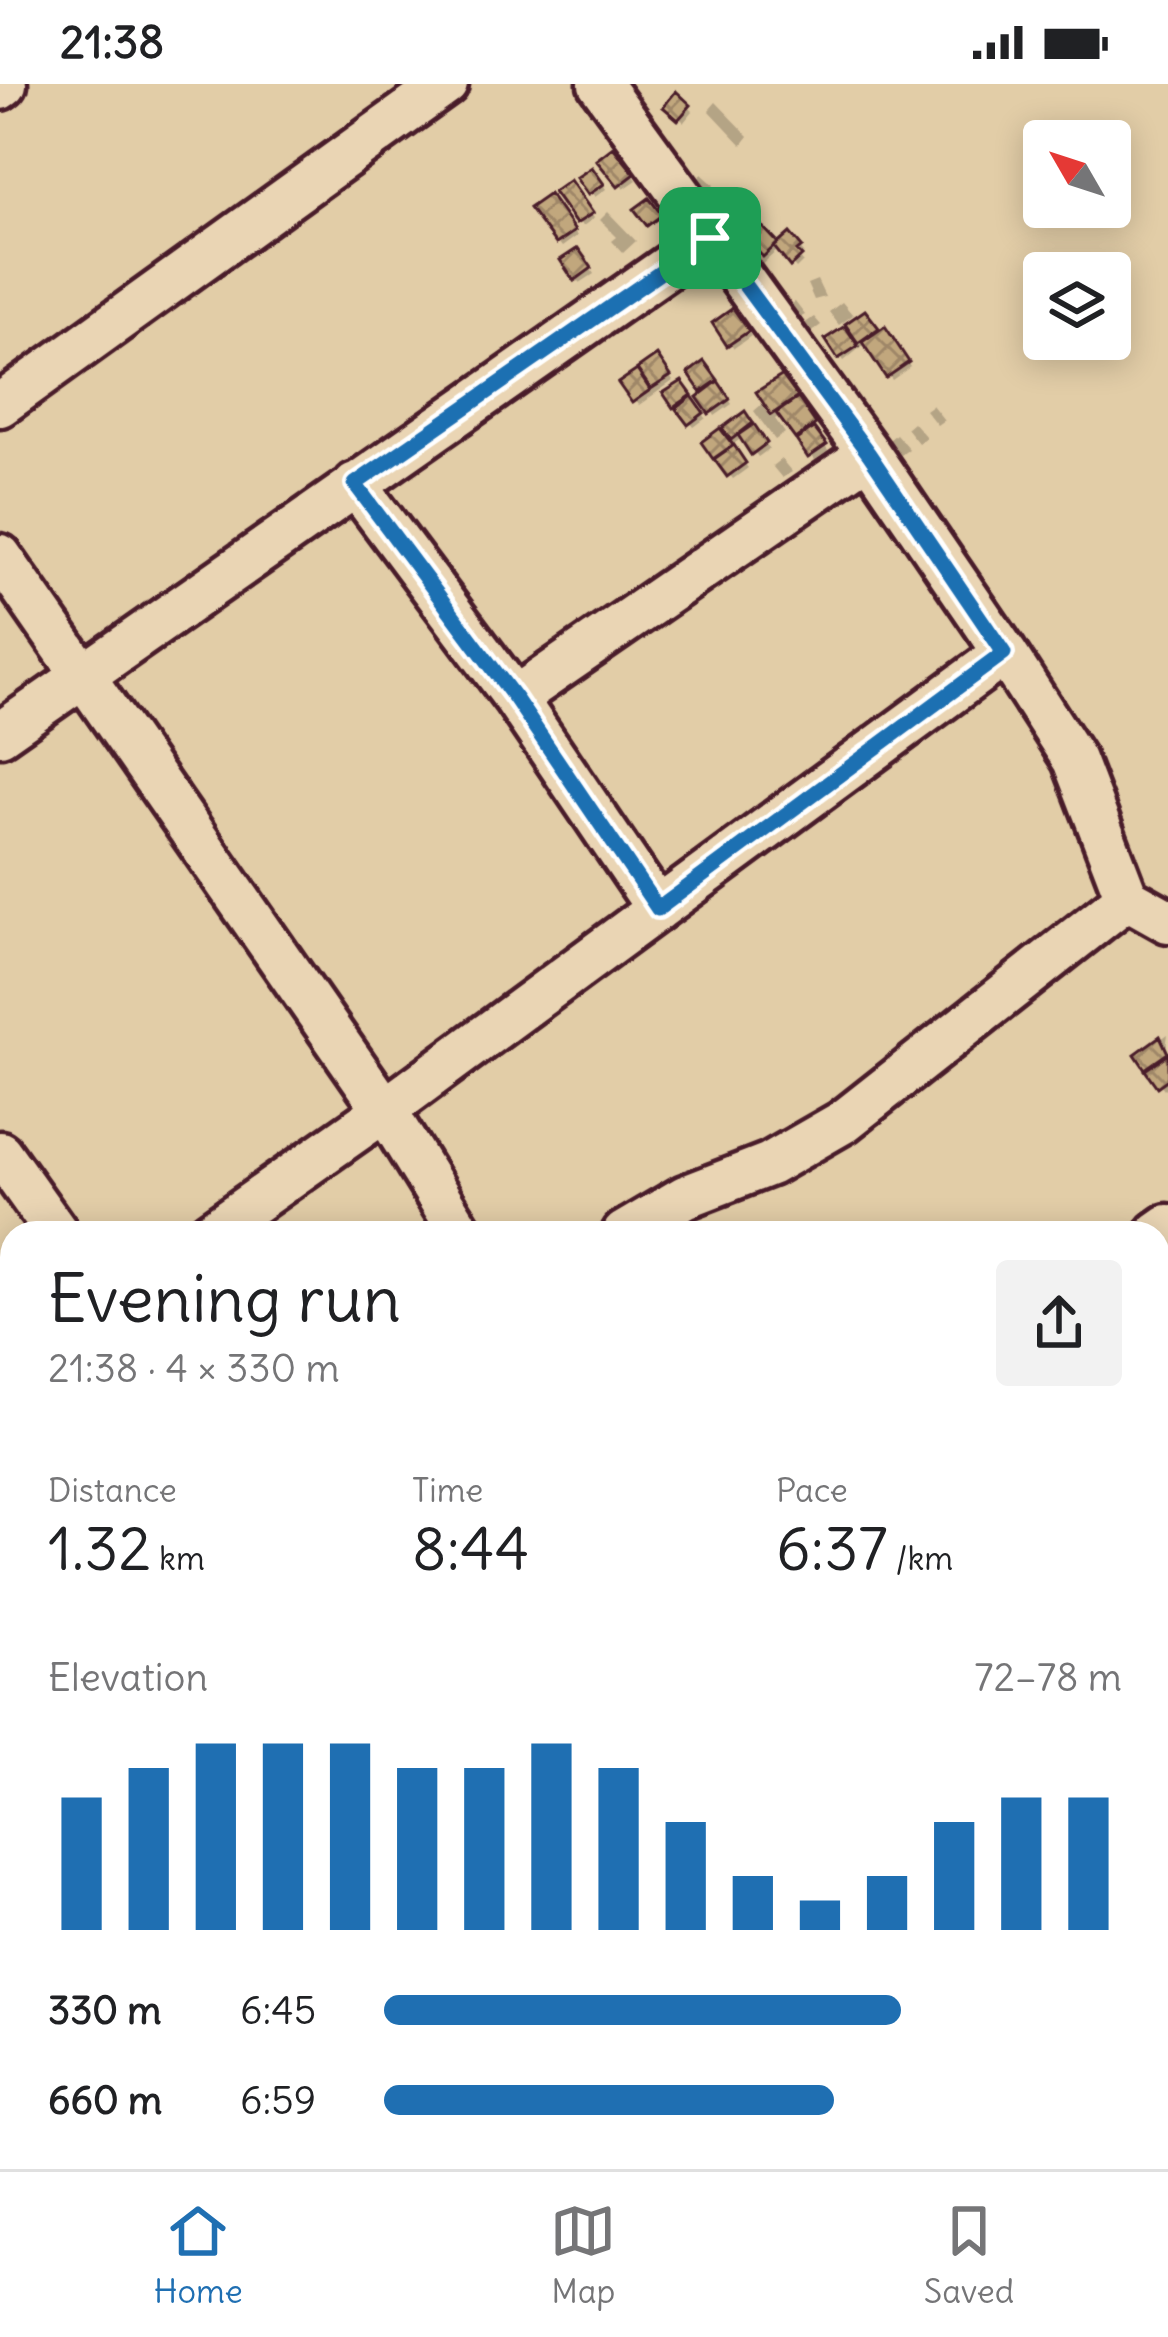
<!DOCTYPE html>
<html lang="en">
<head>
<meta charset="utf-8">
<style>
	body { margin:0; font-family:Delius,sans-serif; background:#f2f2f2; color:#202124; height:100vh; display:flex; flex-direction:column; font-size:45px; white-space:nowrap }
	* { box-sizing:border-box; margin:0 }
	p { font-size:39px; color:#757577 }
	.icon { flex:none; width:66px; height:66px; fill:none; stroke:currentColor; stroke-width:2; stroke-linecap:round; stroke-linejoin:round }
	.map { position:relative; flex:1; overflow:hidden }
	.panel { position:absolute; left:0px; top:1137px; width:1170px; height:948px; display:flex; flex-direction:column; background:#fff; border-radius:36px 36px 0 0; box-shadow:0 6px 30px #0003 }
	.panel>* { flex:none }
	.needle { width:78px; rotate:309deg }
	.buttons { position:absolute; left:1023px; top:36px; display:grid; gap:24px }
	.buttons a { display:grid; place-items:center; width:108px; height:108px; border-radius:12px; background:#fff; box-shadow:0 6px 30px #0003; font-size:60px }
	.pin { position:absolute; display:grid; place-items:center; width:102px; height:102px; color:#fff; margin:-51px; border-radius:24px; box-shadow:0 6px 18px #0006 }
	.round { display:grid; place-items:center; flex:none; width:126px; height:126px; border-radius:12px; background:#f2f2f2 }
	.summary { display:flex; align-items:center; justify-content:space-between; height:204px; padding:0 48px }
	h1 { font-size:66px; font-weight:600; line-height:90px }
	.metrics { display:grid; grid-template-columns:repeat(3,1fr); gap:18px; height:204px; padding:12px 48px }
	.metrics div { display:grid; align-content:center }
	.metrics b { font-size:60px; font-weight:600 }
	.metrics small { font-size:33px; font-weight:400 }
	.metrics p { font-size:33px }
	.chart { height:336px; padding:24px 48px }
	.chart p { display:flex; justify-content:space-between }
	.chart svg { width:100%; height:216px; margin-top:12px; stroke:#1f6fb2; stroke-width:6 }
	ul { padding:0 48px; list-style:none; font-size:39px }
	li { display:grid; grid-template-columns:192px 144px 1fr; align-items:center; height:90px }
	li i { height:30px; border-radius:15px; background:#1f6fb2 }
	.status { display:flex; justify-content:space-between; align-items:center; height:84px; padding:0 60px; background:#fff; direction:ltr }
	.status svg { height:33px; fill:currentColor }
	.tabs { display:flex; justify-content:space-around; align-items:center; height:168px; border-top:3px solid #e0e0e0; background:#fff; font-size:33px; color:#757577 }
	.tabs a { display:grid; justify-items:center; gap:6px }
	.tabs .active { color:#1f6fb2 }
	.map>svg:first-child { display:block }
</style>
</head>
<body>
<div class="status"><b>21:38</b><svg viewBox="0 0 49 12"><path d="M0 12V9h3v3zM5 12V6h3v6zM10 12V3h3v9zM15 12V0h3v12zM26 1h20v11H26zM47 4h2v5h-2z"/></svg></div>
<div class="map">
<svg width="1168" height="2085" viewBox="0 0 1168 2085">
	<defs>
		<pattern id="building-cross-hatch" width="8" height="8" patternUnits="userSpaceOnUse" patternTransform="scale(3)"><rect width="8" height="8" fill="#c1a77d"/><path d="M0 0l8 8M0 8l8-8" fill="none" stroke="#9f8767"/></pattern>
	</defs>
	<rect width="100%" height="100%" fill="#e2cda7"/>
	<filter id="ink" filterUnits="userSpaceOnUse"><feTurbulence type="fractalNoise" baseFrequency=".00833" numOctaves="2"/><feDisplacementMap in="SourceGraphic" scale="24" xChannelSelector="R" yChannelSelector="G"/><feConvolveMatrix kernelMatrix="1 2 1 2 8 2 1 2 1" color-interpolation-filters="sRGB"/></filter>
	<g filter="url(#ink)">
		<!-- shadow -->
		<path fill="#0003" d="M677,12L693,27L684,38L667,23Z
			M716,18L749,52L742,61L709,26Z
			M613,67L637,96L624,105L601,77Z
			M702,90L714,101L708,109L696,98Z
			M596,91L606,105L595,113L580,95Z
			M574,104L594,134L583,142L578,138Z
			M553,118L577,152L562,163L558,158Z
			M608,128L636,157L623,169L612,157L617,153L600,136Z
			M761,146L778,163L790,153L804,169L799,173L803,178L796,185L779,165L758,184L740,166Z
			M582,172L594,190L580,199L576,195Z
			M817,196L825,213L814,216L807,200Z
			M795,218L805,231L793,237L784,224Z
			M842,218L853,231L839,241L829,228Z
			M865,230L880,249L889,250L910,283L892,296L866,259L844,277L829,256Z
			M737,232L751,252L734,264L716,240Z
			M814,233L821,241L810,249L804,240Z
			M657,275L673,297L639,321L623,300Z
			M708,285L732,320L715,332L692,290Z
			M786,299L828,367L815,376L781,331L775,335L785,349L775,356L754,327Z
			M685,305L706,334L694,343L667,309Z
			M932,321L944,336L937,341L925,326Z
			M745,331L769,365L758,373L743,353L731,362L748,384L733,395L705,359Z
			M913,338L926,353L918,359L906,344Z
			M896,350L909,365L901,371L889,356Z
			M781,375L792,388L782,394L772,382Z
			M1168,950L1164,980L1168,976V1002L1164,1005L1139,971Z"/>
		<!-- building -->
		<path fill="url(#building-cross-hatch)" stroke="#4a1f2b" stroke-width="3" d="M676,7L691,21L678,36L663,23Z
			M613,63L635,90L618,103L596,76Z
			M592,83L604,100L588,111L576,94Z
			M570,96L593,129L576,140L553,108Z
			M549,110L575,147L556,160L529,124Z
			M649,114L662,131L647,142L634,125Z
			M761,141L778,159L763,173L747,156Z
			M790,149L802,163L797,167L802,172L790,183L774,163Z
			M578,164L592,184L574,197L560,176Z
			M733,224L749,247L727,262L712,239Z
			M865,226L879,244L858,259L845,240Z
			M845,242L858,262L838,275L825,255Z
			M885,242L909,278L886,294L862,258Z
			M657,271L671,292L651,305L637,285Z
			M704,277L718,296L701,308L688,289Z
			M637,286L650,306L632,319L618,299Z
			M783,291L798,313L771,331L756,308Z
			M682,297L692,311L673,324L663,309Z
			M718,297L730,315L709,330L697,313Z
			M692,312L704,329L688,341L676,325Z
			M798,314L816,340L795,355L776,329Z
			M745,327L753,339L731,356L722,344Z
			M754,340L767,359L751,371L738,351Z
			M720,344L733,361L713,375L701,358Z
			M814,344L827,361L808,374L796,356Z
			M734,361L746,379L727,393L714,375Z
			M1160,952L1168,969L1145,985L1135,970Z
			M1168,970V995L1157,1003L1145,986Z"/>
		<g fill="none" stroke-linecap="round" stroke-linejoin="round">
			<!-- street casing -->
			<g stroke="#4a1f2b" stroke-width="51">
				<path id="street" d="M600,0L869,370L1005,569L1074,676L1127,814L1168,837
					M0,4L5,0
					M0,321L446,0
					M355,400L515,614L658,825
					M0,472L385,1026L461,1149
					M515,614L869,370
					M0,650L709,154
					M0,1069L57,1149
					M210,1149L385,1026L1005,569
					M624,1149L685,1113L770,1080L843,1038L1127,814
					M1158,1149L1168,1142
					M1158,1183L1168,1191
					M0,1298L12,1289
					M1158,1385L1168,1369
					M1158,1430L1168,1434
					M0,1628L12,1646
					M1158,1795L1168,1800
					M313,2073L322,2085
					M984,2073L1010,2085
					M244,2085L260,2073
					M660,2085L669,2073"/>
			</g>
			<!-- street -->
			<use href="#street" stroke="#ead5b4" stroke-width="42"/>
		</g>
	</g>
	<g fill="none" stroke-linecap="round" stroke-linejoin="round" filter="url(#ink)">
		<!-- route casing -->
		<g stroke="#fff" stroke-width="24">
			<path id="route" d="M710,154L869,370L1004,569L658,825L515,614L355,400Z"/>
		</g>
		<!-- route -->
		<use href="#route" stroke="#1f6fb2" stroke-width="15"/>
	</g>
</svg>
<div class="buttons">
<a><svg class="needle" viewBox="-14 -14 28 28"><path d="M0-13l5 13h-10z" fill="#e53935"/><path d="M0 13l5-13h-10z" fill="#757577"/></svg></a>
<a><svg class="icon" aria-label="layers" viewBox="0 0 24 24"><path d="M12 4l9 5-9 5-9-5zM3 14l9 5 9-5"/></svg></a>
</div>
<div class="pin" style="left:710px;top:154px;background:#1e9e55"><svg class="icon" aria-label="arrive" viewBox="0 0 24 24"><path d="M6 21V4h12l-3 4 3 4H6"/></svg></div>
<section class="panel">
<div class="summary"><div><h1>Evening run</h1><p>21:38 · 4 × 330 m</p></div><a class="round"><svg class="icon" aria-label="share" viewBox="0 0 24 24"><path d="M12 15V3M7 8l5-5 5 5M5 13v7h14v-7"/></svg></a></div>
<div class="metrics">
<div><p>Distance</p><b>1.32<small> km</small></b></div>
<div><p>Time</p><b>8:44</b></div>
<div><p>Pace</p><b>6:37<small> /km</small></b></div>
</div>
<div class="chart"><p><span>Elevation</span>72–78 m</p>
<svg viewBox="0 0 160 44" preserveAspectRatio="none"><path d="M5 44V17M15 44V11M25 44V6M35 44V6M45 44V6M55 44V11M65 44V11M75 44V6M85 44V11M95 44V22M105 44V33M115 44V38M125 44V33M135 44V22M145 44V17M155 44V17"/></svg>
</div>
<ul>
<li><b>330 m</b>6:45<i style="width:70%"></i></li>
<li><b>660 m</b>6:59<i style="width:61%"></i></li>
</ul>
</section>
</div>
<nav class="tabs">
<a class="active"><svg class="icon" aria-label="home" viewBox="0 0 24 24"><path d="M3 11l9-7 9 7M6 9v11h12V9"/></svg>Home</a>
<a><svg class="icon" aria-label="map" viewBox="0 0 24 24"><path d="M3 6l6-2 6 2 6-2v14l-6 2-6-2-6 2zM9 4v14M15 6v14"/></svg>Map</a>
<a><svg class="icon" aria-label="saved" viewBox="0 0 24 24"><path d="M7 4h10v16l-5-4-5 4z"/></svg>Saved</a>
</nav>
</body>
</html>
